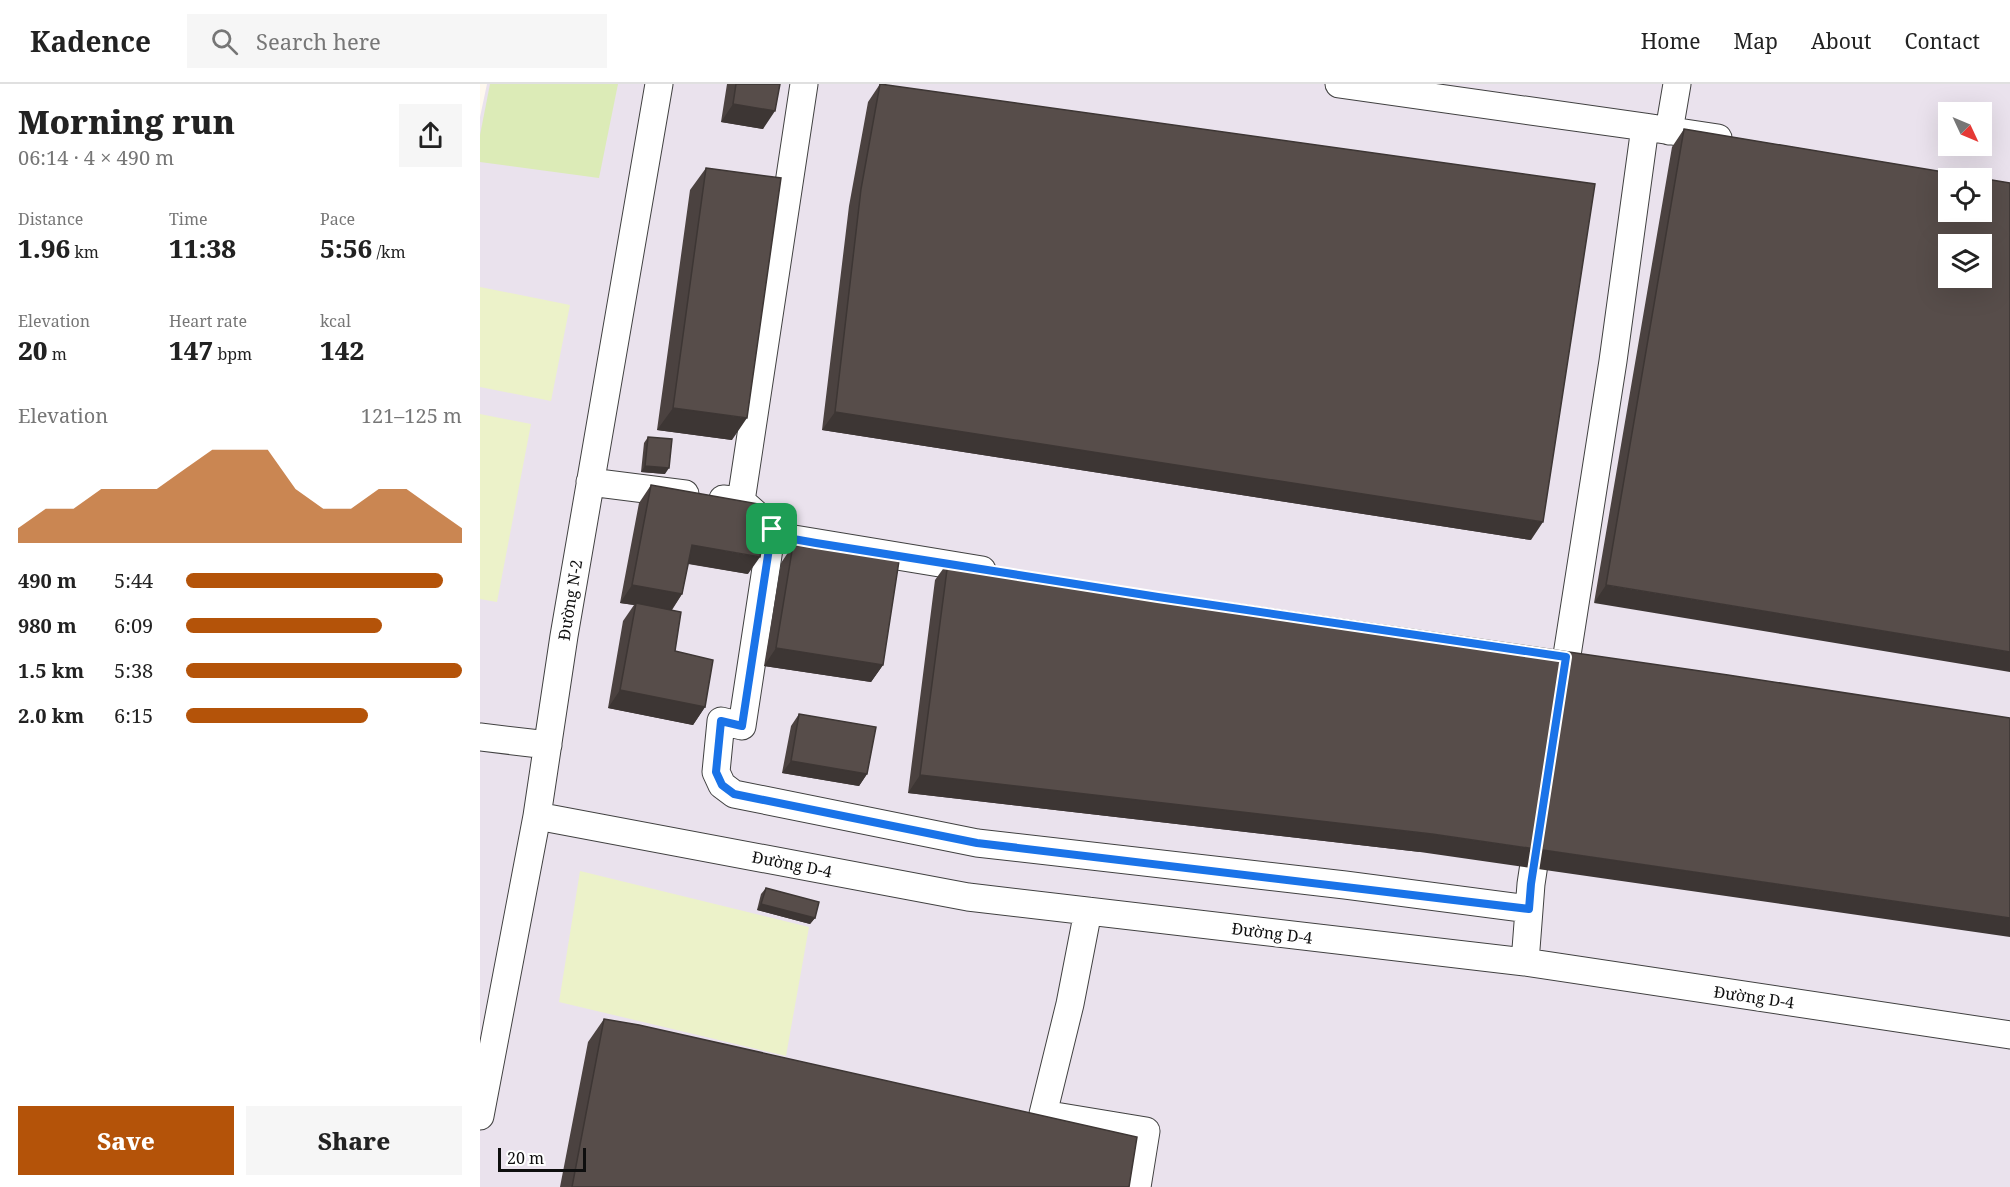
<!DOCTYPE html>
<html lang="en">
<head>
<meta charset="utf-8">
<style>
	body { margin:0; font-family:"Noto Serif",serif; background:#f6f6f6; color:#222; height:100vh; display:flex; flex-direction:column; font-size:22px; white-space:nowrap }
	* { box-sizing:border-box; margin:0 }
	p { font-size:20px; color:#767676 }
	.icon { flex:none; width:33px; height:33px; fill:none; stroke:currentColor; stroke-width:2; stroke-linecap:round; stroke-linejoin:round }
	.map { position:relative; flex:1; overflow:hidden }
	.panel { display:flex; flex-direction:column; background:#fff; width:480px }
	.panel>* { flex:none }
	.needle { width:39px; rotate:134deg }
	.tools { position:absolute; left:1458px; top:18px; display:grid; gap:12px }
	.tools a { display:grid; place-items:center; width:54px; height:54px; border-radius:0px; background:#fff; box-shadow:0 6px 24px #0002; font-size:30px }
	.scale { position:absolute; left:18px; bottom:15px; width:88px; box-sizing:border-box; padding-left:6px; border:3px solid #0e0e0e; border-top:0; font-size:16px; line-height:21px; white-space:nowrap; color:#0e0e0e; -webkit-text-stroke:4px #fff; paint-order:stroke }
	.pin { position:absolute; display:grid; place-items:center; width:51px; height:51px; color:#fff; margin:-26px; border-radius:12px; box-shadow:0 3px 9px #0006 }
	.round { display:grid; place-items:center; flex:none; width:63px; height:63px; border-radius:0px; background:#f6f6f6 }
	.overview { display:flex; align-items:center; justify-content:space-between; height:102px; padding:0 18px }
	h1 { font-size:33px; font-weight:800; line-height:45px }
	.stats { display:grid; grid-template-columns:repeat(3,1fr); gap:9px; height:102px; padding:6px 18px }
	.stats div { display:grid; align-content:center }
	.stats b { font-size:26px; font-weight:800 }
	.stats small { font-size:16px; font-weight:400 }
	.stats p { font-size:16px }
	.chart { height:168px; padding:12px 18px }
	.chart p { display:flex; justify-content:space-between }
	.chart svg { width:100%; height:108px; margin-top:6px; fill:#b45309; opacity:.7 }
	.button { display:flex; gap:12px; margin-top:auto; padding:12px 18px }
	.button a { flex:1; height:69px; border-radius:0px; background:#b45309; color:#fff; font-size:24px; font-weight:800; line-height:69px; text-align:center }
	.button a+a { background:#f6f6f6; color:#222 }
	ul { padding:0 18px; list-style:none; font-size:20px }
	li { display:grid; grid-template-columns:96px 72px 1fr; align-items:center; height:45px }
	li i { height:15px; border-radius:8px; background:#b45309 }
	header { display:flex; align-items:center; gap:36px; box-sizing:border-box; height:84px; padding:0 30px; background:#fff; border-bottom:2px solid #e0e0e0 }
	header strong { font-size:28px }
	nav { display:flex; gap:33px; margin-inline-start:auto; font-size:21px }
	.search { width:420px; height:54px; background:#f6f6f6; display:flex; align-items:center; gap:15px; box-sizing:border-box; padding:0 21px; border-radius:0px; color:#767676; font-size:22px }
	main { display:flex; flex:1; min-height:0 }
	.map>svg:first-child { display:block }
</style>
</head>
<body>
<header>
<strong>Kadence</strong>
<div class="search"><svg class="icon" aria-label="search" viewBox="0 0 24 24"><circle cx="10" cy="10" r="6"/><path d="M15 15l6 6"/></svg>Search here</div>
<nav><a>Home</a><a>Map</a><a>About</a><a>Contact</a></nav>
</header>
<main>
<section class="panel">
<div class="overview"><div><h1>Morning run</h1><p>06:14 · 4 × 490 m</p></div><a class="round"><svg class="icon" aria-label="share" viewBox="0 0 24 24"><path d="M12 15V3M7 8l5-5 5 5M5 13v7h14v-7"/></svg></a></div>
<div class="stats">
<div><p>Distance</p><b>1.96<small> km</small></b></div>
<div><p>Time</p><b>11:38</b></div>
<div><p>Pace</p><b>5:56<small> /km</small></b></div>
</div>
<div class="stats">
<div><p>Elevation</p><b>20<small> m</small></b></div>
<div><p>Heart rate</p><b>147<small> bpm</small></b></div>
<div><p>kcal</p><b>142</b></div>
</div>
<div class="chart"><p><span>Elevation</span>121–125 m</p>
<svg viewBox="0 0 160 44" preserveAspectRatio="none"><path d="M0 44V38L10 30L20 30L30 22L40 22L50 22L60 14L70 6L80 6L90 6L100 22L110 30L120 30L130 22L140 22L150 30L160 38V44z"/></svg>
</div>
<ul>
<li><b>490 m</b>5:44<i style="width:93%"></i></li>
<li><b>980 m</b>6:09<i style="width:71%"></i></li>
<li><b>1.5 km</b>5:38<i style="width:100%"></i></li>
<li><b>2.0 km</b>6:15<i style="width:66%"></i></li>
</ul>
<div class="button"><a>Save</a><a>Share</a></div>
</section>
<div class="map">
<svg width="1530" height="1103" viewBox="0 0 1530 1103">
	<rect width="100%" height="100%" fill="#fff9ef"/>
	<!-- industrial -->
	<path fill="#eae2ed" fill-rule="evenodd" d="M7,0H1530V1103H0V33ZM1468,28H1502V62H1468ZM1468,94H1502V128H1468ZM1468,160H1502V194H1468Z"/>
	<!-- green -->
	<path fill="#dcebb7" d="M10,0H138L119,94L0,78V51Z"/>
	<!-- pitch -->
	<path fill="#ecf2c9" d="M0,203L90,221L71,317L0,303Z
		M0,330L51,340L17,518L0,515Z
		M100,787L329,843L306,972L79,918Z"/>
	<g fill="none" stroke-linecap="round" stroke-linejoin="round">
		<!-- street casing -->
		<g stroke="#414141" stroke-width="29">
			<path id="street" d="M859,0L1165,43L1133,277L1082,603
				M1165,43L1238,54
				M1189,47L1197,0
				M110,398L205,410
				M243,415L261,417L324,0
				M261,417L302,453L502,486
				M292,445L262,642L241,637L236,688L242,701L254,710L497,759L865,801L1049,825
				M0,653L68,661
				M57,732L488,813L1045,878L1530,951
				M608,827L590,920L563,1030L666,1047L657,1103
				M1045,878L1051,800L1059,747
				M0,1032L57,732L84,552L179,0"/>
		</g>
		<!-- street -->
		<use href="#street" stroke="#fff" stroke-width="27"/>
	</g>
	<!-- wall -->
	<path fill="#4b4240" d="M247,0H300L283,45L241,38Z
		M400,0L1051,456L342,346L369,122L388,18Z
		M1204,45L1530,99L1114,519L1192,63Z
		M226,84L252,356L177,346L210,106Z
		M168,353L185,390L161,388L164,359Z
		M171,401L268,490L208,480L202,510L192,526L195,567L225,623L213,641L128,624L143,537L154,521L140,519L159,419Z
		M313,461L403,581L391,598L284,582L301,479Z
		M468,478L940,768L428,709L455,496Z
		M319,630L387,690L379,702L302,689L311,642Z
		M286,804L335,834L330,840L277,826L281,810Z
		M124,935L649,1103H80L108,958Z"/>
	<!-- shaded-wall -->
	<path fill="#3d3634" d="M253,20L295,27L283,45L241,38Z
		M193,324L267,334L252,356L177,346Z
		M355,328L1063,438L1051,456L342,346Z
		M165,382L189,384L185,390L161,388Z
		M212,461L280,473L268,490L199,478Z
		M152,501L202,510L190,528L156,519L154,521L140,519Z
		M1126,501L1530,568V588L1114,519Z
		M296,564L403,581L391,598L284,582Z
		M140,606L225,623L213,641L128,624Z
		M311,677L387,690L379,702L302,689Z
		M440,691L952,750L1530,834V853L940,768L428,709Z
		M281,820L335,834L330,840L277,826Z"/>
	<!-- building -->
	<path fill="#574d4a" stroke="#3d3634" stroke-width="1.5" fill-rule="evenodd" d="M256,0H300L295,27L253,20Z
		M400,0L1115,100L1063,438L355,328L381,105Z
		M1204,45L1530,99V568L1126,501ZM1468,94H1502V128H1468ZM1468,160H1502V194H1468Z
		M226,84L301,94L267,334L193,324Z
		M168,353L192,355L189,384L165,382Z
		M171,401L289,422L280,473L212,461L202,510L152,501Z
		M313,461L419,477L403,581L296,564Z
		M468,478L1248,591L1530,634V834L952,750L440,691Z
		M156,519L201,528L195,567L233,576L225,623L140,606Z
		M319,630L396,643L387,690L311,677Z
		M286,804L339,818L335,834L281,820Z
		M124,935L159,941L657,1053L649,1103H92Z"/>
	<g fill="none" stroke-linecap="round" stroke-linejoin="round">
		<!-- route casing -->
		<g stroke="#fff" stroke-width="12">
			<path id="route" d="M292,445L302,453L336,459L678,513L1086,573L1051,800L1049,825L497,759L254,710L242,701L236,688L241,637L262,642Z"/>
		</g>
		<!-- route -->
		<use href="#route" stroke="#1a73e8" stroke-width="8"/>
	</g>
	<g text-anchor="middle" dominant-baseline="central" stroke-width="6" stroke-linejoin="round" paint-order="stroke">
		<!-- street labels -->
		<g font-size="16" fill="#0e0e0e" stroke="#fff">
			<text transform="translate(90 516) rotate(-81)">Đường N-2</text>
			<text transform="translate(312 780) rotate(11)">Đường D-4</text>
			<text transform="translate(792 849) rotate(7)">Đường D-4</text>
			<text transform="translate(1274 913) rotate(8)">Đường D-4</text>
		</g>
	</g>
</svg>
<div class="tools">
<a><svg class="needle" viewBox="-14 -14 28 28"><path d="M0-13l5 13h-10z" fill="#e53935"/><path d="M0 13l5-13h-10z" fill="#767676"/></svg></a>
<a><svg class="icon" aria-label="locate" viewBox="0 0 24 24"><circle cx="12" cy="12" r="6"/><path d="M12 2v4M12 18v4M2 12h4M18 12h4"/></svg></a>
<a><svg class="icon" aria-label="layers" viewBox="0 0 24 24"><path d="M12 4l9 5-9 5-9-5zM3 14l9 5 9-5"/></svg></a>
</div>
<div class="scale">20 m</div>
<div class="pin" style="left:292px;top:445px;background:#1e9e55"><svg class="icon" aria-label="arrive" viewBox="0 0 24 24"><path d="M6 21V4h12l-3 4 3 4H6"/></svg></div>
</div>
</main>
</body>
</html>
